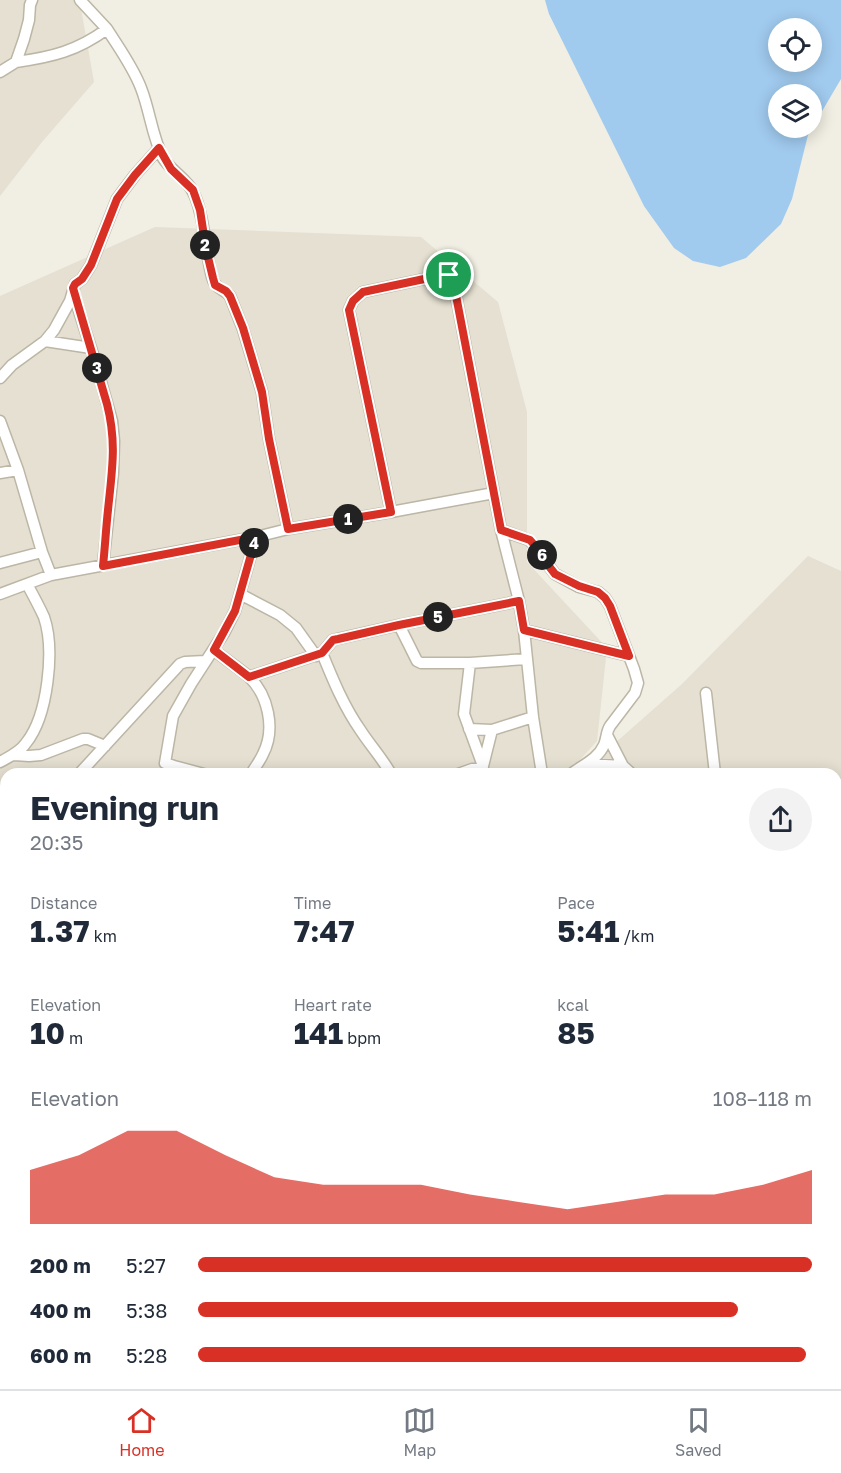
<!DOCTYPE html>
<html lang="en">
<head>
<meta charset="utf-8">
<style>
	body { margin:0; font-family:"Golos Text",sans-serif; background:#f2f2f3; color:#1f2937; height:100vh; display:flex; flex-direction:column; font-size:22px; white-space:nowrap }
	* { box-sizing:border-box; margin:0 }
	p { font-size:20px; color:#747a83 }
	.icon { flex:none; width:33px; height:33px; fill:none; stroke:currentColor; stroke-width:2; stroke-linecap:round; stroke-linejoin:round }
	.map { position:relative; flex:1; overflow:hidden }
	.sheet { position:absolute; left:0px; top:768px; width:842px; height:621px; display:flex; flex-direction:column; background:#fff; border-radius:18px 18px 0 0; box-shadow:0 3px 15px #0003 }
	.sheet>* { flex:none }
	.fabs { position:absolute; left:768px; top:18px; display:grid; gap:12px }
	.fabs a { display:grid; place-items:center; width:54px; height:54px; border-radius:50%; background:#fff; box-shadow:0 3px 15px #0003; font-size:30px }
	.pin { position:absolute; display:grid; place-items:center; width:51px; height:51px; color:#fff; margin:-26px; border:3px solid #fff; border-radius:50%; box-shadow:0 2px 6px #0007 }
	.km { position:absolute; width:30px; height:30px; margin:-15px; border-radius:50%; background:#222; color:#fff; font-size:16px; line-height:30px; text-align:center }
	.round { display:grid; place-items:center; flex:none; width:63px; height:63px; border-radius:32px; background:#f2f2f3 }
	.overview { display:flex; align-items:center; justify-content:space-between; height:102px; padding:0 30px }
	h1 { font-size:33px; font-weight:700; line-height:45px }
	.metrics { display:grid; grid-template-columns:repeat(3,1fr); gap:9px; height:102px; padding:6px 30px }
	.metrics div { display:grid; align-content:center }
	.metrics b { font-size:30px; font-weight:700 }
	.metrics small { font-size:16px; font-weight:400 }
	.metrics p { font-size:16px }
	.chart { height:168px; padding:12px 30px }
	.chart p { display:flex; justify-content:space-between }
	.chart svg { width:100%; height:108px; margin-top:6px; fill:#d93025; opacity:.7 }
	ul { padding:0 30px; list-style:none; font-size:20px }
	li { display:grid; grid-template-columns:96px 72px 1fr; align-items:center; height:45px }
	li i { height:15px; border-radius:8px; background:#d93025 }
	.tabs { display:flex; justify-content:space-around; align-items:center; height:84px; border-top:2px solid #e0e1e3; background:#fff; font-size:16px; color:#747a83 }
	.tabs a { display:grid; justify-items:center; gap:3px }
	.tabs .active { color:#d93025 }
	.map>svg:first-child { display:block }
</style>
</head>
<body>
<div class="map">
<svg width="841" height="1389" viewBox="0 0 841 1389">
	<defs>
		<filter id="shadow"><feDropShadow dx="3.5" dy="3.5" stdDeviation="0" flood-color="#0004"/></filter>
	</defs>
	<rect width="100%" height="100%" fill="#f1eee3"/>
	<!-- residential -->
	<path fill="#e5e0d1" d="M0,0H74L80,3L94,82L42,142L0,196Z
		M155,227L421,237L498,302L527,412V562L607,648L597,741L568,773L559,774H288L250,767L244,774H6V978L0,986V296Z
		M808,556L841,571V1389H0V1010L6,1002V1383H836V774H580L682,684Z"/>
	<!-- water -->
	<path fill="#a0caee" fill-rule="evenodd" d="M545,0H841V79L808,135L792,199L781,224L746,258L720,267L693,261L674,248L644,206L549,14ZM778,28H812V62H778ZM778,94H812V128H778Z"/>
	<!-- building -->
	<path fill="#d2cab9" filter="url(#shadow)" d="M841,1158V1180L836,1181V1159Z
		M841,1202V1228H837L836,1203Z
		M3,1298H6V1313H1Z
		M5,1383H30V1389H5Z
		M282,1383H297V1389H282Z
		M310,1383H331V1389H310Z
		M362,1383H387L386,1389H362Z
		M396,1383H408L407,1389H396Z
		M528,1383H553V1389H528Z
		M784,1383H802L803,1389H784Z
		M806,1383H827L828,1387L806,1388Z
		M711,1384H724V1389H711Z"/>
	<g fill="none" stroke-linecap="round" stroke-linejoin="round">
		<!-- street casing -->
		<g stroke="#bcb6a6" stroke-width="13">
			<path id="street" d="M80,0L107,29
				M16,62C52,57 77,51 107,29C119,48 133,67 141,88C150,111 152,136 163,158C171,171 187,179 193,192C203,211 205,245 210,268C211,273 212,281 216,285C220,290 226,291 230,296L243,329L262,392L269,439L288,529
				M0,72L16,62L24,39L29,20L30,5L32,0
				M73,292L96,364L112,421L114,441L113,473L103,565
				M45,341L91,348
				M0,378L12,365L45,341L54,330L70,301L75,284L82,279L91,265L117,199L135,175L159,148
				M0,421L18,470L42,552L51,575
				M0,473L18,470
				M391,512L349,310L353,301L363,292L443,275H449L453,280L501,530L519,601L524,630L533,717L542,774
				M501,530L529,540L536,547L548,565L555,574L579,587L598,592L605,598L610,606L634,669L638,683L635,693L610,726C606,732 607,738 604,745C598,759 583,765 571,774
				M0,563L42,552
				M0,594L51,575L256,537L288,529L391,512L494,493
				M240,594L280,615L296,628L316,656
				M399,625L417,661L421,663H470
				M524,630L629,656
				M214,650C225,659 237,667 248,676C268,694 276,729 263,754C260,761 255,767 251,774
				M322,653L333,640L337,639L399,625L519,601
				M249,677L322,653C333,680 344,707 361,731C370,745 382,758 391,774
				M706,693L715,774
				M469,729L492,730
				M607,735L623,766L632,774
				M14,755L29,756L41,755L83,739H88L105,746
				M0,762C9,757 20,752 26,743C48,716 55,649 44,617C39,606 33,595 27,584
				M587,764L623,766
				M483,766L464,714L470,663L526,659
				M79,774L180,664L185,662L205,661
				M204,774L174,766L165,763L173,716L191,684L224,633L235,611L256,537
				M458,774L472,769L483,768
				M481,774L492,730L533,717
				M0,856L6,849
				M836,874L841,873
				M836,926L841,928
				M0,998L6,990
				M836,1002L841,1025
				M0,1140H6
				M836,1152L841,1148
				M0,1235H6
				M836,1242L841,1279
				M836,1311H841
				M0,1325H6
				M455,1383V1389
				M579,1383L580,1389
				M733,1383V1389
				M96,1389L97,1383
				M198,1389V1383
				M355,1389V1383"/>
		</g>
		<!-- street -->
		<use href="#street" stroke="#fff" stroke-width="10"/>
	</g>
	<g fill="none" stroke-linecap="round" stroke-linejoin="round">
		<!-- route casing -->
		<g stroke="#fff" stroke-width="12">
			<path id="route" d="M159,148L171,169L193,190L200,210L206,249L213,278L215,285L226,291L230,296L243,328L262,392L269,439L288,529L391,512L349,310L353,301L363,292L443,275H449L453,280L501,530L530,540L536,547L548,565L555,574L579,586L598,592L605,598L610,606L629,656L524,630L519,601L399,625L338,639L333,640L322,653L249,677L214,650L235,611L256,537L103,566C105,547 106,528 108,510C112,470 117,443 107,404L73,288L75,284L82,279L91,265L117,199L135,175Z"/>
		</g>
		<!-- route -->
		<use href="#route" stroke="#d93025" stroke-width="8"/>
	</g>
</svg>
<div class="fabs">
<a><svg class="icon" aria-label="locate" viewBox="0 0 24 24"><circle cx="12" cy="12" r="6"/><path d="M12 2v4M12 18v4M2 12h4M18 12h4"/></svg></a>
<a><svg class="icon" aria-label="layers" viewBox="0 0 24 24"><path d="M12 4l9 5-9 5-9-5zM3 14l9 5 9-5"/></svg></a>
</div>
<div class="pin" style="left:449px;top:275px;background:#1e9e55"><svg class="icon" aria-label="arrive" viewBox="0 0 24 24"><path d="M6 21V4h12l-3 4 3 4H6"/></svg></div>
<b class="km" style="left:348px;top:519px">1</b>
<b class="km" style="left:205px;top:245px">2</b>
<b class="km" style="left:97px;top:368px">3</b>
<b class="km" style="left:254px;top:543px">4</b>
<b class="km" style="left:438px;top:617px">5</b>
<b class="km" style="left:542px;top:555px">6</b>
<section class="sheet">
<div class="overview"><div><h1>Evening run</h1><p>20:35</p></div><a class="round"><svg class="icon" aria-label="share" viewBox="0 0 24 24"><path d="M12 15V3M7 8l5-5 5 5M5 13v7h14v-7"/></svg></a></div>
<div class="metrics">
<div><p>Distance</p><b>1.37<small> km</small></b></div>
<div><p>Time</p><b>7:47</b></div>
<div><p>Pace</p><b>5:41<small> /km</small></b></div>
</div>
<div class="metrics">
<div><p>Elevation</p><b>10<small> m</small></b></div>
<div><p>Heart rate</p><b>141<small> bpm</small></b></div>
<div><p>kcal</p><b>85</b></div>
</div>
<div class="chart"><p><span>Elevation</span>108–118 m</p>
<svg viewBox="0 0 160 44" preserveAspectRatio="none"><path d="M0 44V22L10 16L20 6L30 6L40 16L50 25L60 28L70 28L80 28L90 32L100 35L110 38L120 35L130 32L140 32L150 28L160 22V44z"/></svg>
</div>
<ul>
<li><b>200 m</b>5:27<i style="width:100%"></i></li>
<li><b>400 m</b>5:38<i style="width:88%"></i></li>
<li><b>600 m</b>5:28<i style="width:99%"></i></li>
</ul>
</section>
</div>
<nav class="tabs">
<a class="active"><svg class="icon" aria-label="home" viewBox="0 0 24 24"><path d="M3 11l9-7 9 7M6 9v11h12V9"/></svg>Home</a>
<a><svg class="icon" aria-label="map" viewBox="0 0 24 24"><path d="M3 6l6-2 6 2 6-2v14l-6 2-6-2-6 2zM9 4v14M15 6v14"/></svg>Map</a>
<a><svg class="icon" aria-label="saved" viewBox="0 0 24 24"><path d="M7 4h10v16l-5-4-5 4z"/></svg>Saved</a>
</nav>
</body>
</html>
